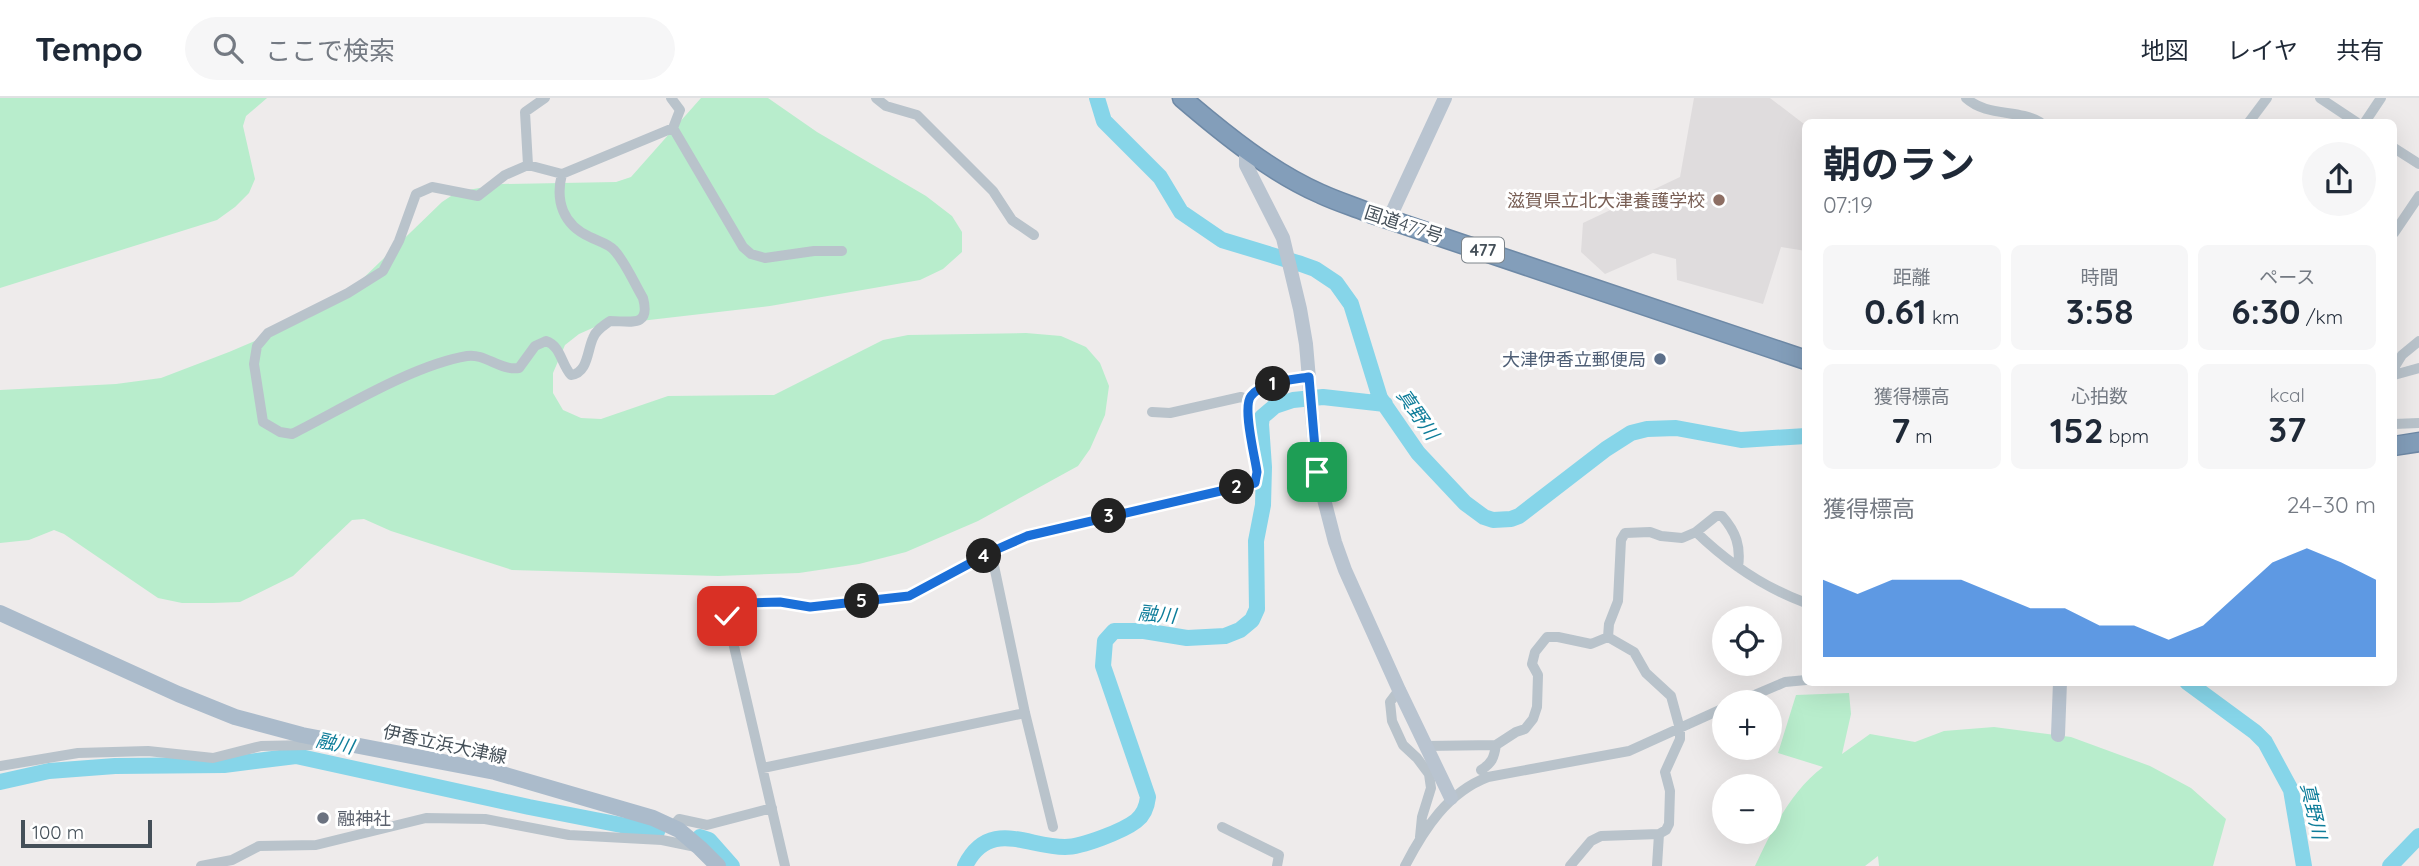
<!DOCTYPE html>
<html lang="ja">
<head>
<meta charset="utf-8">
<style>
	body { margin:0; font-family:Quicksand,"Noto Sans JP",sans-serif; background:#f6f6f7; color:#1f2937; height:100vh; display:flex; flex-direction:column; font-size:26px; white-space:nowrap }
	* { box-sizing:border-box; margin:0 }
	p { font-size:23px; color:#747a83 }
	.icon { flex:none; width:38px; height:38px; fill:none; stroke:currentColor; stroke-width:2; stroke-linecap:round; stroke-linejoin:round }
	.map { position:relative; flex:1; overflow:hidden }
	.side { position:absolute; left:1802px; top:21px; width:595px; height:567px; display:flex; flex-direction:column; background:#fff; border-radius:10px; box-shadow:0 7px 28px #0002 }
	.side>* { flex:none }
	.fabs { position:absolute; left:1712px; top:508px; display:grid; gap:14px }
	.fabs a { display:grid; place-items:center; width:70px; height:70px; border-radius:50%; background:#fff; box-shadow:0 7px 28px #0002; font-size:35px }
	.scale { position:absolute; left:21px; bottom:18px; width:131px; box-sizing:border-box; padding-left:7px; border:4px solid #444f58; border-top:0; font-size:19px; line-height:24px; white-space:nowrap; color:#444f58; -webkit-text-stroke:5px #fff; paint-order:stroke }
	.pin { position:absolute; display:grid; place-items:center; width:60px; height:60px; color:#fff; margin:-30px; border-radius:14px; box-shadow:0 4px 10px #0006 }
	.km { position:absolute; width:35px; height:35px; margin:-18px; border-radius:50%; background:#222; color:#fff; font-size:19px; line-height:35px; text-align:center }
	.round { display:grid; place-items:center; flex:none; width:74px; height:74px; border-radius:37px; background:#f6f6f7 }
	.headline { display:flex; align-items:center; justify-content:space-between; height:119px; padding:0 21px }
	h1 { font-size:38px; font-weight:700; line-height:52px }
	.stats { display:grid; grid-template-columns:repeat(3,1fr); gap:10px; height:119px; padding:7px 21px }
	.stats div { display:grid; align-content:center; border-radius:10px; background:#f6f6f7; text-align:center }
	.stats b { font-size:35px; font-weight:700 }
	.stats small { font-size:19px; font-weight:400 }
	.stats p { font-size:19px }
	.chart { height:196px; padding:14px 21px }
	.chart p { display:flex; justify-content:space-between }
	.chart svg { width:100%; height:126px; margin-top:7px; fill:#1b6fd8; opacity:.7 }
	header { display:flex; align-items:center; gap:42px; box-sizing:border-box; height:98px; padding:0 35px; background:#fff; border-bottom:2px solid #e0e1e3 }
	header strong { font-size:33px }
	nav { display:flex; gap:38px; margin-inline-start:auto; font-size:24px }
	.search { width:490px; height:63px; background:#f6f6f7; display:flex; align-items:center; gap:18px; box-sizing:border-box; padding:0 24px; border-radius:38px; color:#747a83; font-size:26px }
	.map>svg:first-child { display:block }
</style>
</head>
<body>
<header>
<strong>Tempo</strong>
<div class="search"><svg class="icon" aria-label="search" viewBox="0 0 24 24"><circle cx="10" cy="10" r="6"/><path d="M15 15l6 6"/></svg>ここで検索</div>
<nav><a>地図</a><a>レイヤ</a><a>共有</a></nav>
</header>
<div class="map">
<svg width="2419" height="768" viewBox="0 0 2419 768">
	<rect width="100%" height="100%" fill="#eeebeb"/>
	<!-- education -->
	<path fill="#dfdcdd" d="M1694,0H1770L1804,26L1806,50V153L1781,149L1763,206L1677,182L1676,161L1653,155L1605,176L1581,154L1583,125L1680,79Z"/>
	<!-- green -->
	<path fill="#b8edcc" d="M0,0H267L246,18L243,28L255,81L249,95L235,109L217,122L0,190Z
		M701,0H768L817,34L926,98L952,118L962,134V154L943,171L920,182L770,208L597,228L579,236L565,247L553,275V295L563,312L581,320L601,321L668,298L774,297L883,242L908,237L1026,235L1061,238L1086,249L1100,265L1109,288L1105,317L1090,351L1078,368L978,423L906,454L859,466L799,475L718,478L512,472L391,433L364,421L352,422L293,478L240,504L213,505H182L158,500L64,436L54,432L29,442L0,445V292L116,286L161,280L229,254L309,220L351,192L442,104L457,94L502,86L616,84L631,79Z
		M1849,595L1851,616L1842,656L1870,636L1915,644L1944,633L1994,629L2071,639L2150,668L2191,690L2226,721L2213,768H1879L1878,758L1865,768H1755C1772,732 1791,693 1823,669L1778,655L1796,597Z"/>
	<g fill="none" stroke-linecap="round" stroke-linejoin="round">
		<!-- river -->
		<path stroke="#86d5e9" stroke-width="16" d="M1097,0L1104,23L1160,79L1181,114L1222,142L1301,166L1315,171L1336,185L1351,206L1380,300L1418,355L1465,405L1484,419L1493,422L1511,421L1519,418L1606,351L1631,335L1647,331L1676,330L1741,342L1806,338
			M2187,584L2255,634L2265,644L2291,692L2304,768
			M0,684L49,673L115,668L224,667L296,658L529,709L657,734
			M700,739L709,742L732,768
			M965,768C989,720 1027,749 1065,749C1082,749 1123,733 1136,723C1144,717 1147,708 1148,699L1103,568L1105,543L1114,533H1144L1187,540L1225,538L1240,532L1252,522L1257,511L1256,443L1263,407L1264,369L1261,326L1262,319L1275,308L1293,302L1323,299L1385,306
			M2390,768L2419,738"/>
		<!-- highway casing -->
		<g stroke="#6e89a6" stroke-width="21">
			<path id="highway" d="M1182,0C1224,36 1271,74 1321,96C1336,103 1352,108 1367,114L1806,262
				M2394,348L2419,344"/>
		</g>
		<!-- street -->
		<path stroke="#b9c3cb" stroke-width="10" d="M876,0L886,8L917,17L993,93L1012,122L1034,137
			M1966,0C1987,19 2017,11 2040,24
			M2320,0L2356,24
			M2249,24L2267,0
			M2365,24L2381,0
			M673,30L743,149L751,156L765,160L814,153H842
			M2394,50L2419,66
			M528,67L525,14L545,0
			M562,76C555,103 563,127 590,139C598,143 609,146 614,152C626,165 634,185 643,200C651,230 630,223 610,223C603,228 596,232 593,240C587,253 588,275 571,277C561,266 561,248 546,243L535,248L519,270C500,273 485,255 467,258C413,267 342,311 292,336L280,334L263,324L254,266L257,248L268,235L348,195L383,173L399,143L416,96L432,89L478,98L505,77L528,67L562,76L673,30L680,12L671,0
			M2394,135L2419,98
			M2394,270L2402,257L2419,243
			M2394,277L2419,270
			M1152,314L1170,315L1241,299L1249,302
			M2394,326L2419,325
			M1696,434C1727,464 1765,490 1806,505
			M993,453V463L1025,615L1053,729
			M1399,592L1390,604L1392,623L1403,647L1417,660L1429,676L1431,690L1422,719L1420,739
			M1738,604L1785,584L1806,582
			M1426,648L1496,647L1516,634L1525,631L1533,621L1537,609L1538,577L1532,566L1535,554L1547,539H1558L1591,546L1608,539L1609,526L1618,503L1621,442L1625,435L1650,434L1661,438L1682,440L1696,434L1716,418H1722C1736,434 1741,448 1738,469
			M0,668L78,655L148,653L213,660L261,648L310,647L319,640
			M763,670L1025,615
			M1481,672C1492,665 1494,660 1496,647
			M672,729L679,721L707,727L772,710
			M1222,729L1279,757L1277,768
			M201,768L232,762L259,748L316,747L426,720L485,721L569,737L662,742L696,749
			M785,768L727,518L731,508L744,505L780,504L810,509L909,498L993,453L1027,438L1255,385L1257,375C1255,359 1242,309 1251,298C1263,283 1292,282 1309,279
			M1405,768C1424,731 1448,694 1488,679L1629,653L1724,610
			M1570,768L1591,743L1601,738L1659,736L1666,732L1669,726L1670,693L1665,674L1680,641V631L1671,598L1646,575L1634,554L1608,539
			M1657,768L1659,736"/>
		<!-- secondary -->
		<path stroke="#b9c4d0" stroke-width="14" d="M1246,51V67L1283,140L1300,211L1306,246L1317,374L1335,444L1345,472L1399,592L1451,700
			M1389,121L1445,0
			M2058,637L2060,584"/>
		<!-- primary -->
		<path stroke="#abbbcb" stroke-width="16" d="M0,515L178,596L235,619L302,637L495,674L653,720L679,732L700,750L718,768"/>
		<!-- highway -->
		<use href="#highway" stroke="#839eba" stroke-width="18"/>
	</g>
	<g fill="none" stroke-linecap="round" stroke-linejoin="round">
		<!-- route casing -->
		<g stroke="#fff" stroke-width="14">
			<path id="route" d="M727,518L732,508L744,505L780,504L810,509L909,498L993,453L1027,438L1255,385L1257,374C1255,359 1242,309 1251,298C1263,283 1292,282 1309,279L1317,374"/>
		</g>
		<!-- route -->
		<use href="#route" stroke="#1b6fd8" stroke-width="9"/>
	</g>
	<!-- markers -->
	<circle fill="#8d6e63" stroke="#fff" stroke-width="2.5" cx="1719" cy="102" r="7"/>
	<circle fill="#5c6f8a" stroke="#fff" stroke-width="2.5" cx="1660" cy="261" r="7"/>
	<circle fill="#6b7280" stroke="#fff" stroke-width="2.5" cx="323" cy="720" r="7"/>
	<g text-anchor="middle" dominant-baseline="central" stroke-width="6" stroke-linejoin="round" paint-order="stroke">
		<!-- shield labels -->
		<rect fill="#fff" stroke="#7c848a" stroke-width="2" x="1462" y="139.5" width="42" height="25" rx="5"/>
		<g font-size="16" font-weight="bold" fill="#444f58">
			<text x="1483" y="152">477</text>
		</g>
		<!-- education labels -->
		<g font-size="18" fill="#785e54" stroke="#fff" text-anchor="end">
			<text x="1705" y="102">滋賀県立北大津養護学校</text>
		</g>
		<!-- street labels -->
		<g font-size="18" fill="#444f58" stroke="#fff">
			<text transform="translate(1404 126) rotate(18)">国道477号</text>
			<text transform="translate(445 646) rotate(12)">伊香立浜大津線</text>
		</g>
		<!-- service labels -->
		<g font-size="18" fill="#4e5e75" stroke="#fff" text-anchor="end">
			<text x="1646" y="261">大津伊香立郵便局</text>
		</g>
		<!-- worship labels -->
		<g font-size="18" fill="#5b616d" stroke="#fff" text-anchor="start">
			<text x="337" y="720">融神社</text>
		</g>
		<!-- water labels -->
		<g font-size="19" font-style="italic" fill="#0e7d9a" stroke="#fff">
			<text transform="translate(1418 316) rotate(55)">真野川</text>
			<text transform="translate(1157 516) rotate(5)">融川</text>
			<text transform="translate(335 645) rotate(12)">融川</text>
			<text transform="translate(2314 713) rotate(77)">真野川</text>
		</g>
	</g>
</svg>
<div class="fabs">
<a><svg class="icon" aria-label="locate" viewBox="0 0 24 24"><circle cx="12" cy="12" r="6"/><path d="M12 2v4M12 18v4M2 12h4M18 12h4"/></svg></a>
<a>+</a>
<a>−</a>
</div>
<div class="scale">100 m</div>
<div class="pin" style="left:1317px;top:374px;background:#1e9e55"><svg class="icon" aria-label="arrive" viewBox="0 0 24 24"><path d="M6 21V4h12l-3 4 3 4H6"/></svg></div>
<div class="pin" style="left:727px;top:518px;background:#d93025"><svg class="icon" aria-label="check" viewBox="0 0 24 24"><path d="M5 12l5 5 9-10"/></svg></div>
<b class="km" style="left:1273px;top:286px">1</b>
<b class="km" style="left:1237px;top:389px">2</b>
<b class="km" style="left:1109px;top:418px">3</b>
<b class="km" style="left:984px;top:458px">4</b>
<b class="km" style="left:862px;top:503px">5</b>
<section class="side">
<div class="headline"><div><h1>朝のラン</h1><p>07:19</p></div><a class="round"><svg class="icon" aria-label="share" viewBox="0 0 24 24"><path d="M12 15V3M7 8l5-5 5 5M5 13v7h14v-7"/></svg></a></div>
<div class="stats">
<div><p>距離</p><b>0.61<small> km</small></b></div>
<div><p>時間</p><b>3:58</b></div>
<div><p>ペース</p><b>6:30<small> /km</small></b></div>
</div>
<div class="stats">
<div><p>獲得標高</p><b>7<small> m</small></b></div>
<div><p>心拍数</p><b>152<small> bpm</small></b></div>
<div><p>kcal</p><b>37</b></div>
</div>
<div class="chart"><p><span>獲得標高</span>24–30 m</p>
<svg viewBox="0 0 160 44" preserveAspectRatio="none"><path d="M0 44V17L10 22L20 17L30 17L40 17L50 22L60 27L70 27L80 33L90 33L100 38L110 33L120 22L130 11L140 6L150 11L160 17V44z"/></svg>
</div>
</section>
</div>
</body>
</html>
